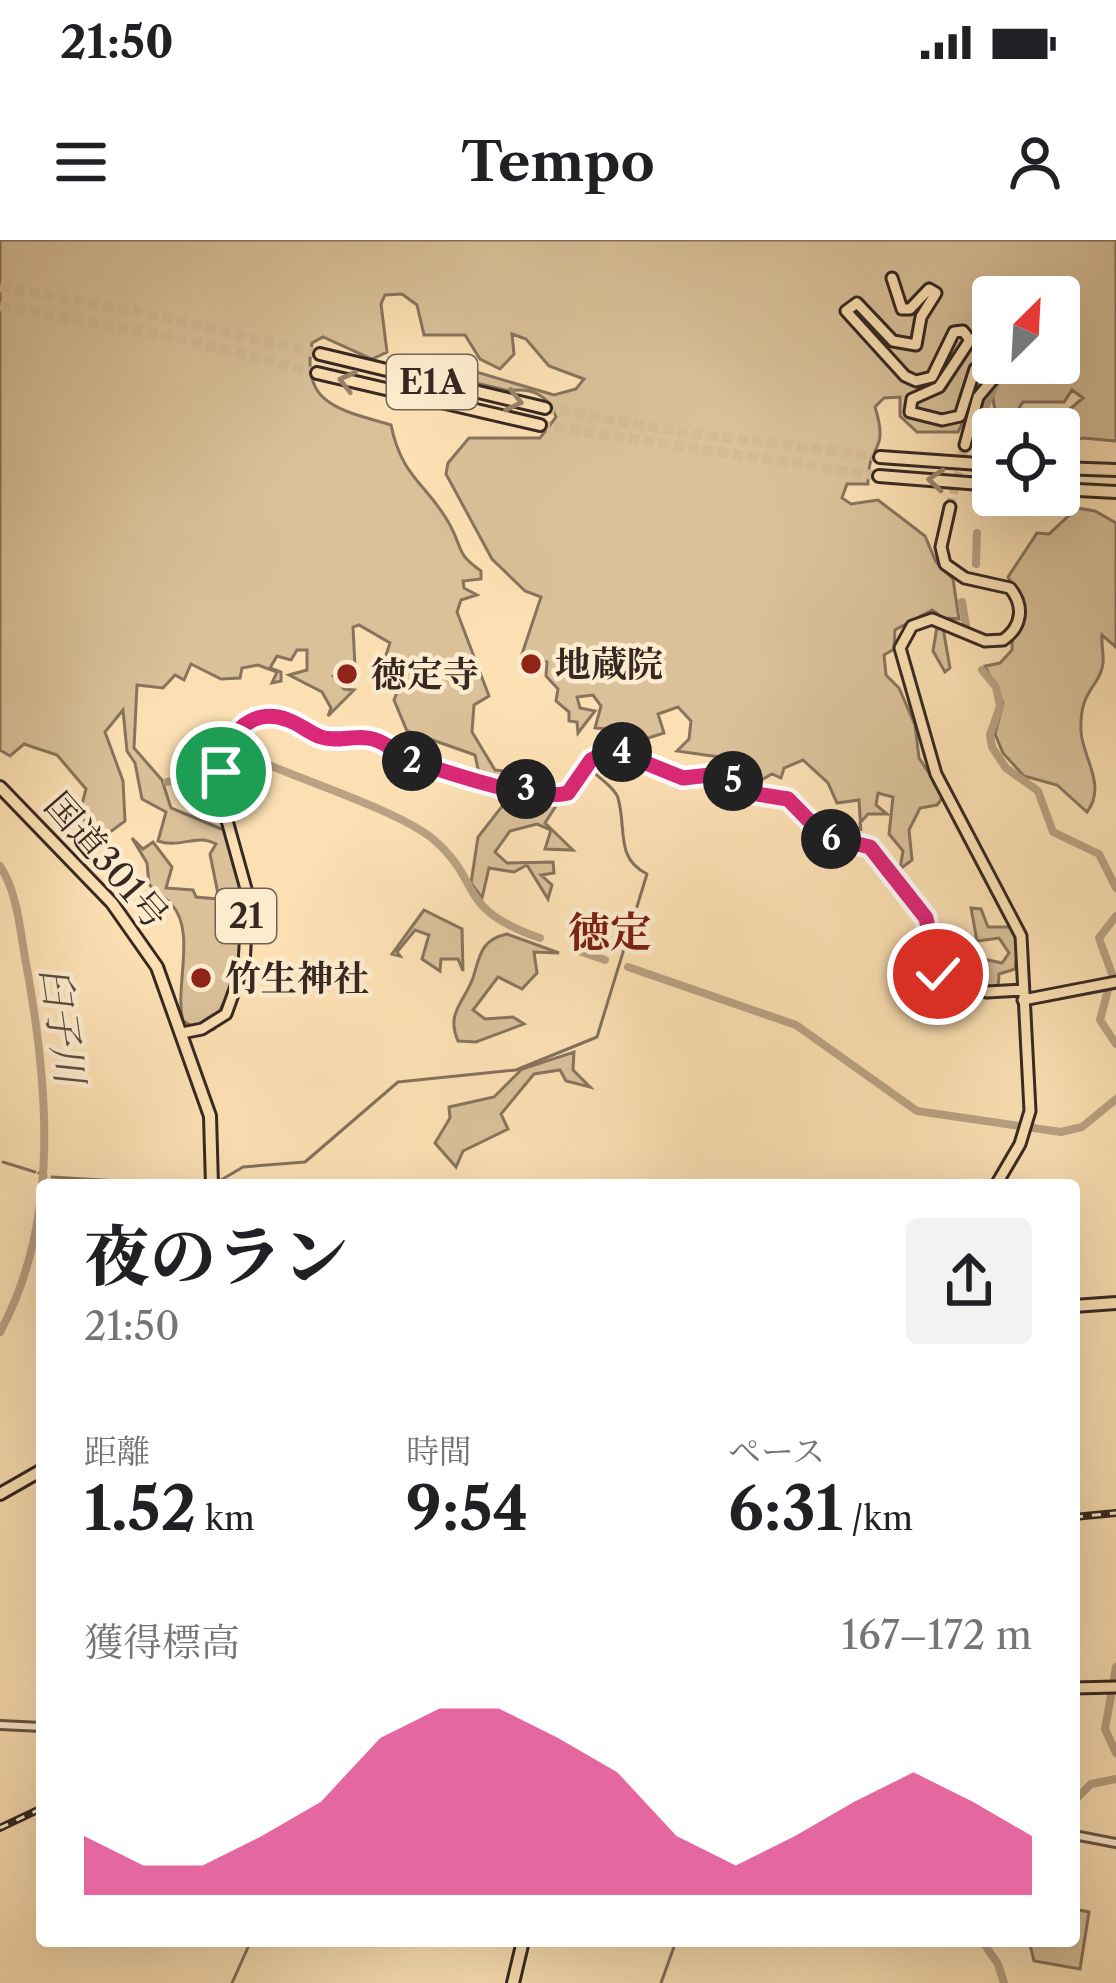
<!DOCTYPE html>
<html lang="ja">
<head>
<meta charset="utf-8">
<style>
	body { margin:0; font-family:"Libre Caslon Text","Noto Serif JP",serif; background:#f2f2f2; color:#202124; height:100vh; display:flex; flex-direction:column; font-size:45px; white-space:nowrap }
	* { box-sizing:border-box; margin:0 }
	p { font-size:39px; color:#757577 }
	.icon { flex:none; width:66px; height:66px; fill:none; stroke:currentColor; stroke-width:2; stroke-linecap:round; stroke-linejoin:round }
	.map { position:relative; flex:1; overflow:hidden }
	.details { position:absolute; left:36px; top:939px; width:1044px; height:768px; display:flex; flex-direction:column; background:#fff; border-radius:12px; box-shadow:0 12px 48px #0002 }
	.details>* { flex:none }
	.needle { width:78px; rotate:24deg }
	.fabs { position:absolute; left:972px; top:36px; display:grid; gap:24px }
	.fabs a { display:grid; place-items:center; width:108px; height:108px; border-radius:12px; background:#fff; box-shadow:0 12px 48px #0002; font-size:60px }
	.pin { position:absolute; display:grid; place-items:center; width:102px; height:102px; color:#fff; margin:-51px; border:6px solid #fff; border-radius:50%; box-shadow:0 3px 12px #0007 }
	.km { position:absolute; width:60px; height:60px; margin:-30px; border-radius:50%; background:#222; color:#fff; font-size:33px; line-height:60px; text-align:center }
	.round { display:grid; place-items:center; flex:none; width:126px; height:126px; border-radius:12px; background:#f2f2f2 }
	.summary { display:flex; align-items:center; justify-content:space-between; height:204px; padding:0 48px }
	h1 { font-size:66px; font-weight:800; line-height:90px }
	.figures { display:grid; grid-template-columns:repeat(3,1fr); gap:18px; height:204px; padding:12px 48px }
	.figures div { display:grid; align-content:center }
	.figures b { font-size:60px; font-weight:800 }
	.figures small { font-size:33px; font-weight:400 }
	.figures p { font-size:33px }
	.chart { height:336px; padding:24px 48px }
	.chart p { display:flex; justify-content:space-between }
	.chart svg { width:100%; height:216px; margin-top:12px; fill:#db2777; opacity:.7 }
	.status { display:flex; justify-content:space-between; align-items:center; height:84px; padding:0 60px; background:#fff; direction:ltr }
	.status svg { height:33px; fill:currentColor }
	header { display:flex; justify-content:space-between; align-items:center; height:156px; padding:0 48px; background:#fff; font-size:54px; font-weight:800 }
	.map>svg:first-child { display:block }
</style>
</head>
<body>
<div class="status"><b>21:50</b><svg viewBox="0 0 49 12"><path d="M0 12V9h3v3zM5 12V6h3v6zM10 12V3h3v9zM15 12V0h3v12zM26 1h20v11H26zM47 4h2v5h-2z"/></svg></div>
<header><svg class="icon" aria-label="menu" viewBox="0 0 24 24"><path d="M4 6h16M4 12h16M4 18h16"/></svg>Tempo<svg class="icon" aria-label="person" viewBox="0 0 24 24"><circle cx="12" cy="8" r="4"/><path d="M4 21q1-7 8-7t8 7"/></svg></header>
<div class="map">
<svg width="1116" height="1743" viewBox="0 0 1116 1743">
	<rect width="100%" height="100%" fill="#fce0b3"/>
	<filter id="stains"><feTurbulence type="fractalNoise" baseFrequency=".00167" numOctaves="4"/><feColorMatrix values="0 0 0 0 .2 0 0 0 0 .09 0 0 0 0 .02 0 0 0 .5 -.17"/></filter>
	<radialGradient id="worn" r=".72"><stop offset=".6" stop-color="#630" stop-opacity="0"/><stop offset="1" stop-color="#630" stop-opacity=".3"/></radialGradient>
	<!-- green -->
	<path fill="#dac19a" stroke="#88745e" stroke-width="3" fill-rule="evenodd" d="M0,0H1116V201L1083,198L1059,204V189H1046L1083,158L1072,150L1064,162H1023L1007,187L998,188L992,153L980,148L958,192H917L900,176V157L884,158L875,167C890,215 867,202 868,244H847L842,258L851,264L878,260L925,296L936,322L953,339L959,379L949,378L943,388L950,428L945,432L933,411L939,375L932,370L895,390L894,409L884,415L886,435L899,448L915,485L919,518L944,556L937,565L920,568L909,590L912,620L900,629L903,611L889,594L893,557L878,553L876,565L887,574H868L860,583L861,591L859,560L837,563L828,543L803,520L784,528L781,538L772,534L761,540L726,518L677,511L689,499L691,481L678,467L658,474L664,493L639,501L618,490L595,488L601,466L593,455L577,457L580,468L595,471L578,493L577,482L569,481V472L556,461L558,449L546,436L547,422L522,414L541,357L525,351L492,319L446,234L448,223L469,198H540L556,177C549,155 531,147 509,151L393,123L463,128L554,155L576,149L584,139L549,126L526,99L512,94L514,114L500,129L480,119L465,95H424L417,65L402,54L385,55L381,64L387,112L372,119L323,97L312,103C300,165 341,170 391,185C402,239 428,244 450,285C464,311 455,312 481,331V339L463,341L464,348L477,355L461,360L457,372L489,456L474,465L472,492L495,530L505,531L503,542L479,534L475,515L407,491L394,460L400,445L385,418L390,403L359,385L353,387L355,427H344L333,436L344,449L354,450L328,476L331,468L322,452L289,435L307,430V410H297L291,420L277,416L270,428L281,432V441L272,443L277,432L258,425L242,428L240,438L221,439L191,424L184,440L175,435L163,448L137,445L134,508L162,540L171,568L224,590C243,636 254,691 236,739C230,756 215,771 214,789L204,792L183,781C174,749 197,690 171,664C165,657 155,652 149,644L147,623L132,598L143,609L153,602L172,627L166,648L193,650L196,657L219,659L210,614L216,604C197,593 179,609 158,601L166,572L142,559L135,523L127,511L123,470L105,492L123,541L125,581L102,598L94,612L81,568L86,549L57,515L24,504L10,516L0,510ZM993,57H1059V123H993Z
		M1077,268L1095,271L1116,283V407L1102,395C1101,404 1104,414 1103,423C1100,448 1079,448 1081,492C1083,518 1107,546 1087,572L1057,545L1024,536L1003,513L995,494L1003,463L985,426L1000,423L1012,410L1013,374L1025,366L1008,337L1037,293L1049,294Z
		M545,558L556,566L545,583L573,610L545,609L551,590L537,584L510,591L495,612L507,623L553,622L554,633L541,635L552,645L548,659L527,625L514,632L489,628L482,658L471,643L478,597L503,565L540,571Z
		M971,668L981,669L988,687H1012L1018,705L1015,729L999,734L998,749L988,750L983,719L1002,723L1009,713L999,698L977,701Z
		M424,670L462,689L463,731L458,719H441L440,731L422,719L429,695L415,690L397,712L400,716L392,714Z
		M507,694L559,713L534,712L537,733L522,749L498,737L473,770L485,779L513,777L524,784L476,802L458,801C446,773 463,764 473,738C480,716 480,700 507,694Z
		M574,812L573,830L590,847L566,841L560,830L534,834L501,874L508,889L463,911L456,927L435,903L450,878L449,867L494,857L522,829Z
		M1074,1669L1089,1672L1080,1729L1034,1721L1029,1701H1074Z"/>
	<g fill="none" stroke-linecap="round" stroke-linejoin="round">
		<!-- stream -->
		<path stroke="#85715c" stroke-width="3" d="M3,922L35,932
			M39,933L46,936
			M52,937L183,945
			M216,943L243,927L305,922L398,842L516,830L597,797L647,634C615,618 627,590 618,558C615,548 599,538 591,530
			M232,1743L249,1705
			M661,1743L676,1701"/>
		<!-- river -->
		<path stroke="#b9a182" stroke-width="8" d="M981,185C984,161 998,146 1002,123
			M976,324L977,293
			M962,362L966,385
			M982,430L996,447L1000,466L990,495L992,507L1006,528L1038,551L1053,592L1099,614L1116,648
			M167,542L242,522L269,525C311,543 400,572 433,599C485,644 454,668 540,698
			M0,626C18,654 20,691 26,723C48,843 61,980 0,1092
			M576,710L605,720
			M628,727L796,785L917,871L1061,892L1082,887L1116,859
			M1113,737L1099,698L1116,676
			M1108,750L1100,780L1116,804
			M1116,1427L1105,1489L1116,1513
			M1074,1561L1091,1544L1116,1539
			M982,1701L998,1724L1004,1743"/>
		<!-- major-tunnel -->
		<path stroke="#d4bb96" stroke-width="9" stroke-dasharray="9 4.5" stroke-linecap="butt" d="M950,267L965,205"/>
		<!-- highway-tunnel -->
		<path stroke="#d4bb96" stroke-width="10" stroke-dasharray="10 5" stroke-linecap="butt" d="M0,47L132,70L320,114
			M0,66L181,99L317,133
			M545,168L680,192L880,217
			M540,185L879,236"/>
		<!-- minor casing -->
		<g stroke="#685646" stroke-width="12">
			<path id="minor" d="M0,1485L42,1487
				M1074,1595L1116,1603"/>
		</g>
		<!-- major casing -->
		<g stroke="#362822" stroke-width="15">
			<path id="major" d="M892,38L902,69H910L929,49L936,53L921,77L916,105L893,101L857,63L846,71L905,136L916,141L932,137L954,92L963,91L970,100L939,147L912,159L910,172L942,180L960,176L975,129L985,122L995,125L994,138L978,157L965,205
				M950,267L941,307L945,324L965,338L1010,348C1025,366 1022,387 1003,400L985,401L932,379L912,386L900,408L936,534L1021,696L1030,871L1020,904L996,945
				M1023,760L1116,742
				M182,793L202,789L226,774L244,724L248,656L221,559L224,507L248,482L282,478L325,499L372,498L417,523L549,555L568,553L591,520L611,509L683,538L719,534L751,553L787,559L824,595L873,609L926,678L934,723L943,739L987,752L1023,750
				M1074,1448L1116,1447"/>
		</g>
		<!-- highway casing -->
		<g stroke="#362822" stroke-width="16">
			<path id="highway" d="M320,114L545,168
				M317,133L540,185
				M880,217L993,225
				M1059,228L1116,230
				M879,236L993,245
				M1059,249L1116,252
				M0,547L112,663L157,727L210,876L212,945
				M1074,1066L1116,1063
				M0,1254L42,1230
				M513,1743L523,1701"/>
		</g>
		<!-- minor -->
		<use href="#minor" stroke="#fdebce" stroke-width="6"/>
		<!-- major -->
		<use href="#major" stroke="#fce0b3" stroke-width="9"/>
		<!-- highway -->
		<use href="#highway" stroke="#fce0b3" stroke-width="10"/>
		<!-- rail casing -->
		<g stroke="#362822" stroke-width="8">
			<path id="rail" d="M1074,1277L1116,1273
				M0,1588L42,1568"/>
		</g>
		<!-- rail -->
		<use href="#rail" stroke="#fdebce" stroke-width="3" stroke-dasharray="9" stroke-linecap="butt"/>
	</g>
	<!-- one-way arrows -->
	<defs><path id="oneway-chevron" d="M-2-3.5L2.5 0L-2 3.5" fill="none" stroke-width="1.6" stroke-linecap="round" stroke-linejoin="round" transform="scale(3)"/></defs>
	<g stroke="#99846a">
		<use href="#oneway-chevron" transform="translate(347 141) rotate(-166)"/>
		<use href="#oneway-chevron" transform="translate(514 161) rotate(13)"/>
		<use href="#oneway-chevron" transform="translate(936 240) rotate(-175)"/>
	</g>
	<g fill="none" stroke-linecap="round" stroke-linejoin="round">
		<!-- route casing -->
		<g stroke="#fff" stroke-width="24">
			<path id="route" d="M221,532C224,499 249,465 288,480C300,484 309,493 321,497C339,503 358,493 376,500C391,505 401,518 416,522C453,534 532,562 568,553L591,520L611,509L683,538L719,534L751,553L788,559L824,596L870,607L926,678L938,734"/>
		</g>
		<!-- route -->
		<use href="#route" stroke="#db2777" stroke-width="15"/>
	</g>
	<!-- markers -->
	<g fill="#8f2418" stroke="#fdebce" stroke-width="4.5">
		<circle cx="531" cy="424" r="12"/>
		<circle cx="347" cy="434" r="12"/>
		<circle cx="201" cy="738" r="12"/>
	</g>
	<g text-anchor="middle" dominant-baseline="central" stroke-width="9" stroke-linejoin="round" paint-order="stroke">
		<!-- shield labels -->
		<g fill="#fdebce" stroke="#726256" stroke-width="3">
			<rect x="387" y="115" width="90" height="54" rx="9"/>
			<rect x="216" y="649" width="60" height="54" rx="9"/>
		</g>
		<g font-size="33" font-weight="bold" fill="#362822">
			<text x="432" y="142">E1A</text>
			<text x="246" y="676">21</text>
		</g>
		<!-- poi labels -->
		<g font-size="36" font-weight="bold" fill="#362822" stroke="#fdebce" text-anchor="start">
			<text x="555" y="424">地蔵院</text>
			<text x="371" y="434">徳定寺</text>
			<text x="225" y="738">竹生神社</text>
		</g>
		<!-- street labels -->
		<g font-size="36" fill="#362822" stroke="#fdebce">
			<text transform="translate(107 620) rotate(49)">国道301号</text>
		</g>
		<!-- water labels -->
		<g font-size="39" font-style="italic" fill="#5d4c3f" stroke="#fdebce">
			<text transform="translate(63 785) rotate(82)">臼子川</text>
		</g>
		<!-- quarter labels -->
		<g font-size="42" font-weight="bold" fill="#7a1f14" stroke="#fdebce">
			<text x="610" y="692">徳定</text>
		</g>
	</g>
	<rect width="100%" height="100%" filter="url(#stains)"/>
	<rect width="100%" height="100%" fill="url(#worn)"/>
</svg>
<div class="fabs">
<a><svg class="needle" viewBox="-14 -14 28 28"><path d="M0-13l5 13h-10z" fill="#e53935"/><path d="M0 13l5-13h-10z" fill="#757577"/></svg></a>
<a><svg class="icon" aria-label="locate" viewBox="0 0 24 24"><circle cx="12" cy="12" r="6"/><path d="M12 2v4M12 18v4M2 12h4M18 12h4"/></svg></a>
</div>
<div class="pin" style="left:221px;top:532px;background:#1e9e55"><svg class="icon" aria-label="arrive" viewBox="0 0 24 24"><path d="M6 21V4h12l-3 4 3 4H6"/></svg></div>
<div class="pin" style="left:938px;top:734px;background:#d93025"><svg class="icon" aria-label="check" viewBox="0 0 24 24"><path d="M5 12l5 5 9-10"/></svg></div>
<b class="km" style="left:412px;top:521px">2</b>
<b class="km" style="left:526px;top:549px">3</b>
<b class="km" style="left:622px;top:512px">4</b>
<b class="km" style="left:733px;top:541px">5</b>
<b class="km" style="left:831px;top:599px">6</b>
<section class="details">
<div class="summary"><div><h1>夜のラン</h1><p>21:50</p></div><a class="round"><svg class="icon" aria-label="share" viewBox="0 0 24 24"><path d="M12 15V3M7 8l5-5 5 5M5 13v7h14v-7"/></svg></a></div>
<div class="figures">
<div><p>距離</p><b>1.52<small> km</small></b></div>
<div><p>時間</p><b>9:54</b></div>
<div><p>ペース</p><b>6:31<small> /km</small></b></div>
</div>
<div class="chart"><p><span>獲得標高</span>167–172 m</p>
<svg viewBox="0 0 160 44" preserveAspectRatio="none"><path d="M0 44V32L10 38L20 38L30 32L40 25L50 12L60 6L70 6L80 12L90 19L100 32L110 38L120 32L130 25L140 19L150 25L160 32V44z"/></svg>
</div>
</section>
</div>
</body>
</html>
